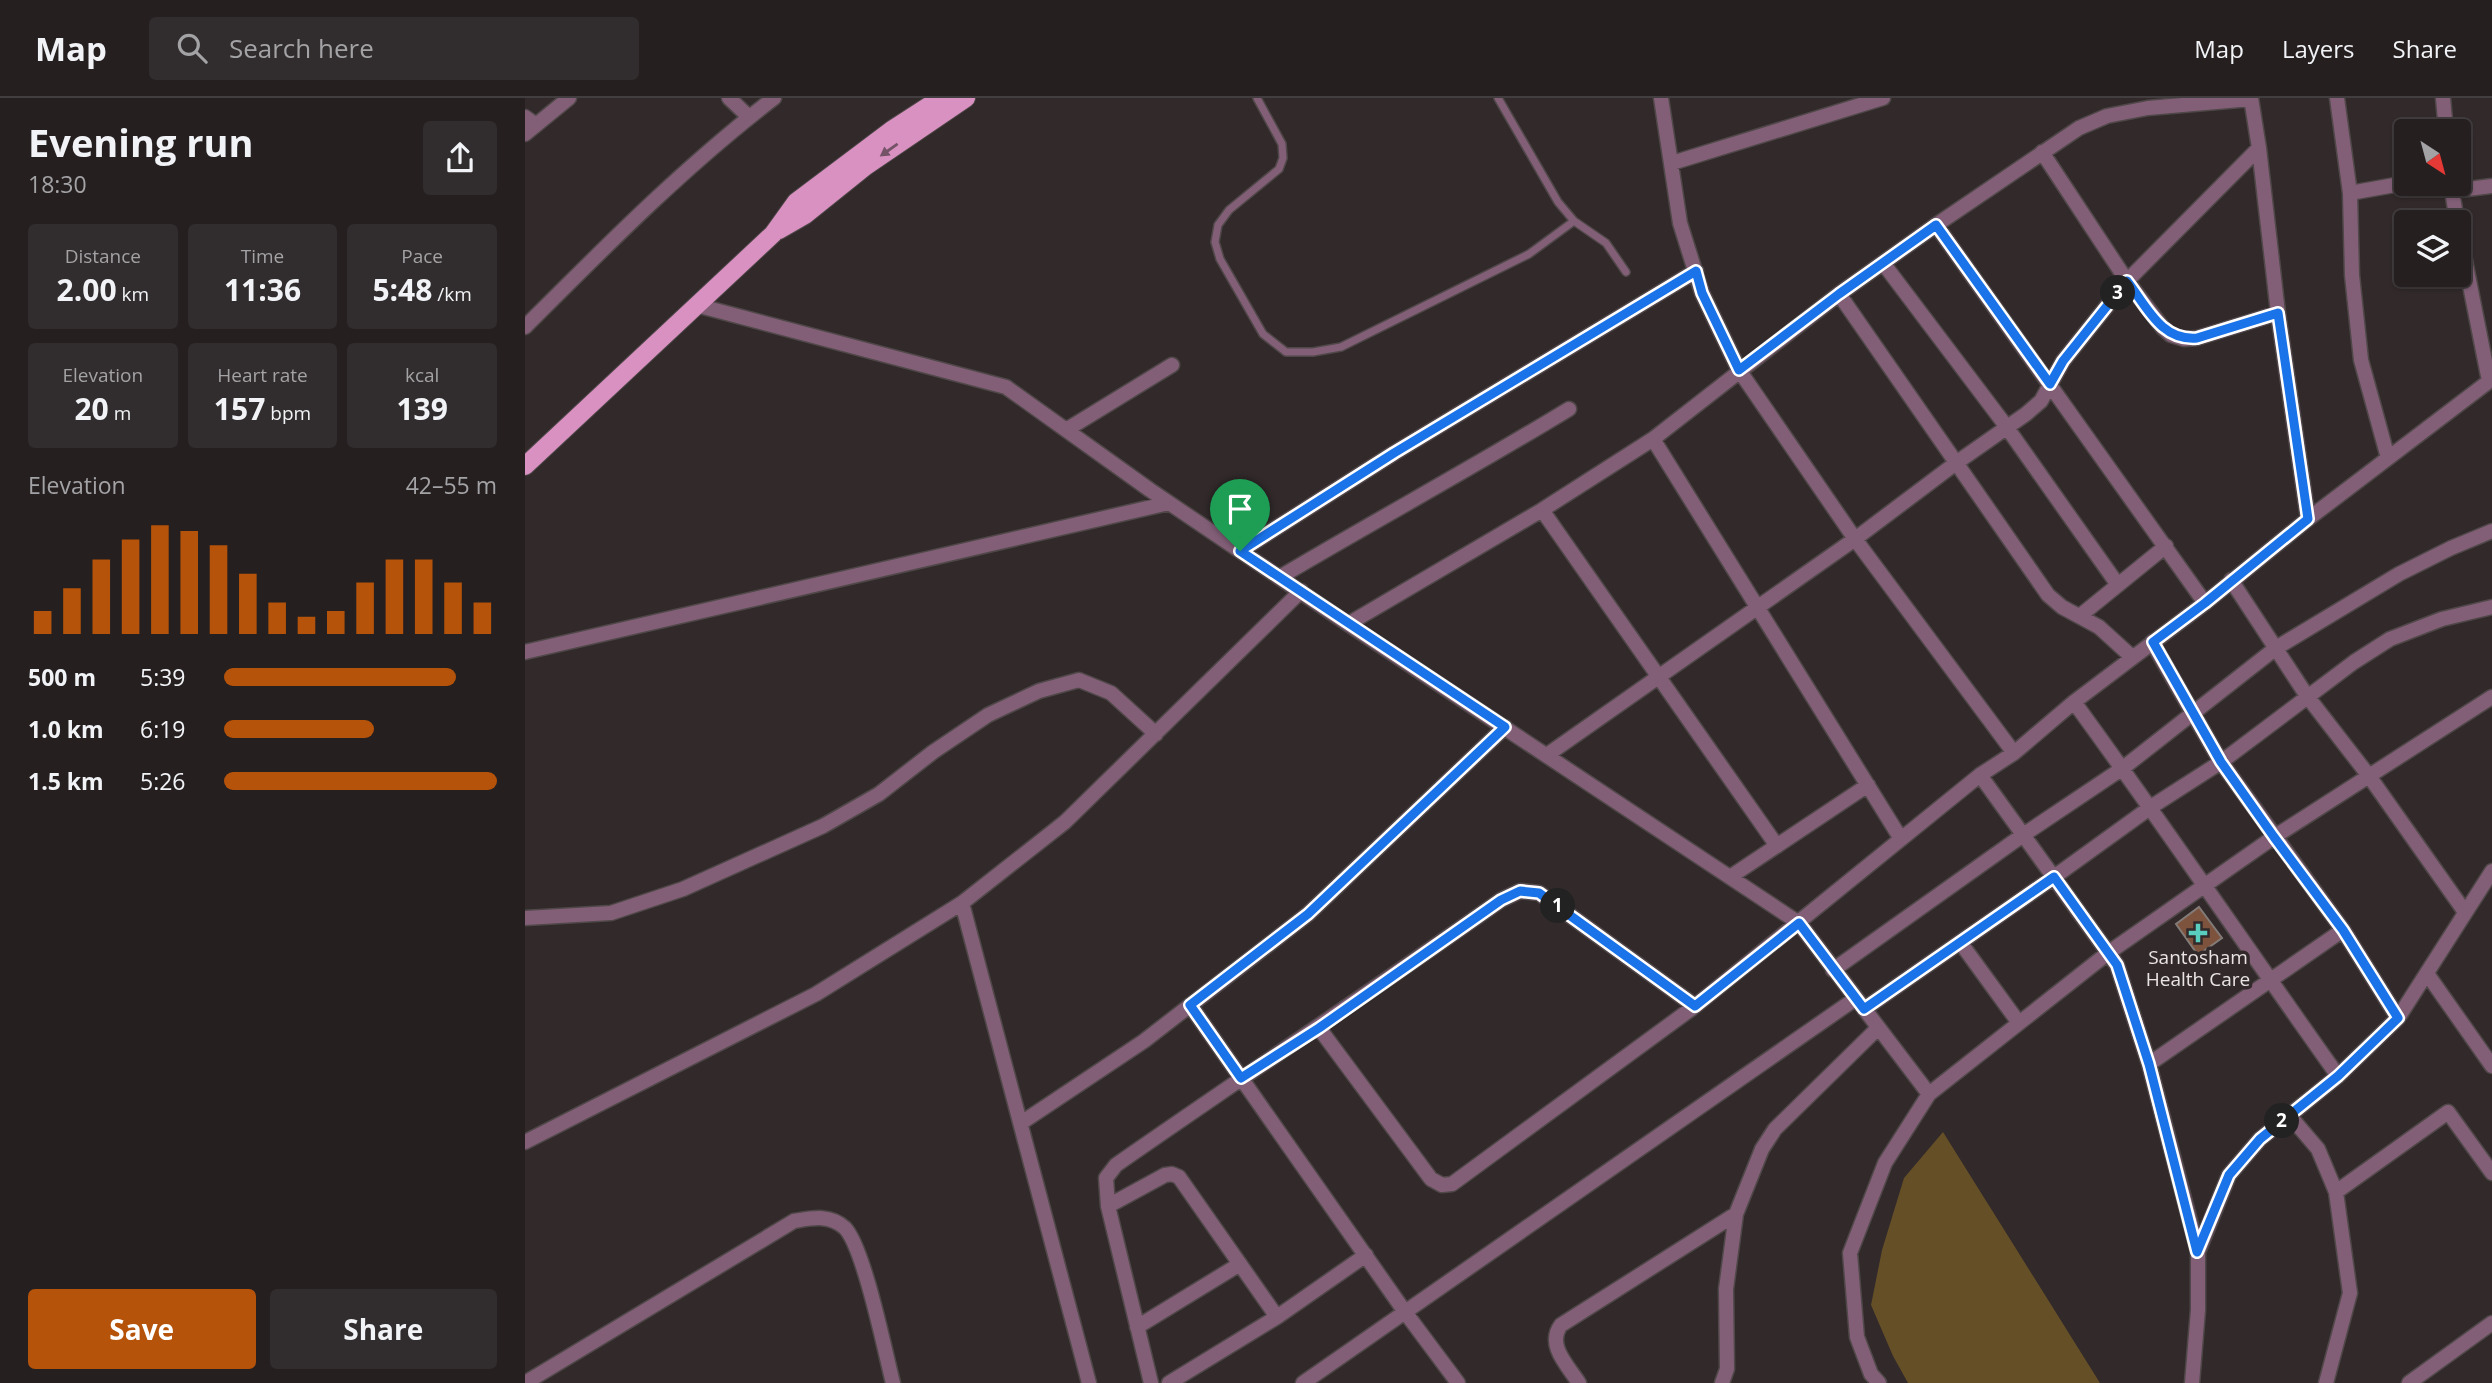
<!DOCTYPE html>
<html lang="en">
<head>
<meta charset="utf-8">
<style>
	body { margin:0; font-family:"Open Sans",sans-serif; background:#312c2d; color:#f1f3f6; height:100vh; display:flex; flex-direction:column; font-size:26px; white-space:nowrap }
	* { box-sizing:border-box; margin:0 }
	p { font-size:23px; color:#a3a2a5 }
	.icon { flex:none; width:38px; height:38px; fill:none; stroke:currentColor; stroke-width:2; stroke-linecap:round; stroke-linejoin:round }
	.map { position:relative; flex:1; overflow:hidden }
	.drawer { display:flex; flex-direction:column; background:#251f20; width:525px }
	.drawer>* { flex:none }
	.needle { width:46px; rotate:144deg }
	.controls { position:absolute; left:1869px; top:21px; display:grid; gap:14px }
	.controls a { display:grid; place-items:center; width:77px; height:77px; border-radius:7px; background:#251f20; box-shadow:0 2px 5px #0004,0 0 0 2px #423d3e; font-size:35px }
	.pin { position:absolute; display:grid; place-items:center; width:60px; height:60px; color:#fff; margin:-72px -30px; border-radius:50% 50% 50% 0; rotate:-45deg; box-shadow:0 0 7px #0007 }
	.pin .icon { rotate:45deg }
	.km { position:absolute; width:35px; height:35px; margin:-18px; border-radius:50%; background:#222; color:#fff; font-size:19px; line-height:35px; text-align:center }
	.round { display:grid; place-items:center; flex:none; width:74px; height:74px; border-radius:7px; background:#312c2d }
	.headline { display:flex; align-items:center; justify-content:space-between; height:119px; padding:0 28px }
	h1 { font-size:38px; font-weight:700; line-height:52px }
	.figures { display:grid; grid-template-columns:repeat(3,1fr); gap:10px; height:119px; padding:7px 28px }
	.figures div { display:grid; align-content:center; border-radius:7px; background:#312c2d; text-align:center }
	.figures b { font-size:30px; font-weight:700 }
	.figures small { font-size:19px; font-weight:400 }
	.figures p { font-size:19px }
	.chart { height:196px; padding:14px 28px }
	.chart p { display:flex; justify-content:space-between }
	.chart svg { width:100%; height:126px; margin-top:7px; stroke:#b45309; stroke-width:6 }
	.primary-button { display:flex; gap:14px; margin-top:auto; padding:14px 28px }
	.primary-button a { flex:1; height:80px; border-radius:7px; background:#b45309; color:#fff; font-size:28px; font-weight:700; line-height:80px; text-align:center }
	.primary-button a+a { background:#312c2d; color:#f1f3f6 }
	ul { padding:0 28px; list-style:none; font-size:23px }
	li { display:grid; grid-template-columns:112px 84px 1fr; align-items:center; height:52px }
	li i { height:18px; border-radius:9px; background:#b45309 }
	header { display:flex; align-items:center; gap:42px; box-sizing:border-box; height:98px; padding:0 35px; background:#251f20; border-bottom:2px solid #423d3e }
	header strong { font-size:33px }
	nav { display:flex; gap:38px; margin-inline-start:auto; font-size:24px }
	.search { width:490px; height:63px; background:#312c2d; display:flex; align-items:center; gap:18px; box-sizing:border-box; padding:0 24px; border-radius:7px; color:#a3a2a5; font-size:26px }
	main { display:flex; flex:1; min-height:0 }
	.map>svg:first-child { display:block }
</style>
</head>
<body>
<header>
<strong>Map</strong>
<div class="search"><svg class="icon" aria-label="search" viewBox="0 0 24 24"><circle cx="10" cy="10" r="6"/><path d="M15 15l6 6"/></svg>Search here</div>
<nav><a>Map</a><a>Layers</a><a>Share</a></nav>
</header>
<main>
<section class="drawer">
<div class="headline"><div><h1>Evening run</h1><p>18:30</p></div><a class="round"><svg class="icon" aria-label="share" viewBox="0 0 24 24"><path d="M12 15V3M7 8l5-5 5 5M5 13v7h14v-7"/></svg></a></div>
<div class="figures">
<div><p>Distance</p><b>2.00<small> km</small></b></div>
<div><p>Time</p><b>11:36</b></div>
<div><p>Pace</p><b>5:48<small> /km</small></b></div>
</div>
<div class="figures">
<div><p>Elevation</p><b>20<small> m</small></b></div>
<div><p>Heart rate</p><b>157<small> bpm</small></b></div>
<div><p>kcal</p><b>139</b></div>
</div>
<div class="chart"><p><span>Elevation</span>42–55 m</p>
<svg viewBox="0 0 160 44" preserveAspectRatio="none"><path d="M5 44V36M15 44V28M25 44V18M35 44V11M45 44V6M55 44V8M65 44V13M75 44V23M85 44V33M95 44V38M105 44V36M115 44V26M125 44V18M135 44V18M145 44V26M155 44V33"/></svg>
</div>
<ul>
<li><b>500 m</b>5:39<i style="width:85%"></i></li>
<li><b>1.0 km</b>6:19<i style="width:55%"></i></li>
<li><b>1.5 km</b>5:26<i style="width:100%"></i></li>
</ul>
<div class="primary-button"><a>Save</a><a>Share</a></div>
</section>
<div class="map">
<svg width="1967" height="1285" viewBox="0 0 1967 1285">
	<rect width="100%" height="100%" fill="#31292a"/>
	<!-- green -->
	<path fill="#654f27" d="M1418,1034L1575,1285H1383L1368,1258L1346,1207L1357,1152L1379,1080Z"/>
	<!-- building -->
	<path fill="#7e533e" stroke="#837b77" stroke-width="2" d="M1674,809L1697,840L1673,857L1651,826Z"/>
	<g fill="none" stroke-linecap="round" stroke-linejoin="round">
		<!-- lane casing -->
		<g stroke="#4f4748" stroke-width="10">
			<path id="lane" d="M732,0L757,46L758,60L754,71L704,112L693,127L690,144L695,161L738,236L761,254H788L816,249L1004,156L1049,123
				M973,0L1033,104L1049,123L1081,145L1101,174"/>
		</g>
		<!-- street casing -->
		<g stroke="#4f4748" stroke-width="17">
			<path id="street" d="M204,0L224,19
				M1136,0L1155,125L1177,195L1214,272L1330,441L1489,655
				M1726,0L1734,50L1753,215L1783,421
				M1812,0L1825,95L1827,177L1836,262L1863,360
				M1918,0L1921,33
				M0,19L11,27
				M0,36L44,0
				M1517,54L1602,183L1638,230L1646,237L1659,241L1672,240L1753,215
				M1147,65L1358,0
				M1926,86L1932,124
				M1927,93L1967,88
				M1825,95L1881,85
				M1411,127L1680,505
				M1934,132L1964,283
				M1358,165L1478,324L1593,487
				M1314,196L1523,497L1537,509L1574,529L1607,559
				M171,207L481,289L625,392L823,526L1274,825L1404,996L1360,1065L1325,1155L1332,1239L1346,1276L1354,1285
				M0,229C80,149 160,68 249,0
				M541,332L647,267
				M1128,341L1376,741
				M1017,412L1252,748
				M715,453L869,355L1171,173
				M755,479C851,422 949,369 1044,311
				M1706,482L1782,598L1844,678L1940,814
				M1556,517L1641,448
				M823,526L1017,412L1128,341L1314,196L1411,127L1554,30L1582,18L1623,10L1726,1
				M1627,544L1696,664L1818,832L1873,920
				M0,554L644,405
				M1549,604C1639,727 1724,853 1813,978
				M1022,657L1330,441L1431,365L1501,316L1516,303L1538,263L1602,183L1734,50
				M1455,677L1592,867L1624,966L1673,1154V1212L1667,1285
				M1205,779L1343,687
				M437,805L564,1285
				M0,820L86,815L158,791L298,728L354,696L408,654L463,617L514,593L554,582L586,595L631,636
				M1435,844L1494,925
				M1308,872L1498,737L1598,670L1751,550L1874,476L1926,450L1967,433
				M1903,877L1967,968
				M665,907L880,1214L933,1285
				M1339,911L1529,779L1626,709L1696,664L1829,564L1865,541L1917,521L1967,509
				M794,930L906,1081L917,1087L927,1086L1170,908L1455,677L1489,655L1549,604L1680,505L1783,421L1967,281
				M1624,966L1818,832
				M1404,996L1583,855L1749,739L1967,599
				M1764,1017L1793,1051L1811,1094L1825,1195L1801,1285
				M496,1025L619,943L783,816L980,629
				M0,1044L291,896L437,805L540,724L776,493
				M1811,1094L1923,1014L1967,1075
				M583,1108L640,1077L647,1076L654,1079L752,1219
				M1673,1154L1704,1077L1735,1041L1813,978L1873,920L1967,773
				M612,1229L715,1166
				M0,1285L269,1123C287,1120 305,1116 320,1130C339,1150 360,1254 368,1285
				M626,1285L583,1108L581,1080L591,1067C719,978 848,892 976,802L995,793L1014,795L1170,908
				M644,1285L752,1219L841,1157
				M778,1285L1330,901
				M1054,1285C1043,1268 1021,1247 1036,1227L1211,1116
				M1197,1285L1202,1271L1201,1191L1211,1116L1237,1051L1250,1031L1353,930
				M1884,1285L1967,1225"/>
		</g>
		<!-- primary casing -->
		<g stroke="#4f4748" stroke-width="20">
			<path id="primary" d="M254,132L280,117L341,68L441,0
				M0,368L248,136L271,104L368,31L416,0"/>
		</g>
		<!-- lane -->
		<use href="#lane" stroke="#825f77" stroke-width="7"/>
		<!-- street -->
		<use href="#street" stroke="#825f77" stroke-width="14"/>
		<!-- primary -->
		<use href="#primary" stroke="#d991c2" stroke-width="18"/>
	</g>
	<!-- one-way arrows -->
	<defs><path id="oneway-solid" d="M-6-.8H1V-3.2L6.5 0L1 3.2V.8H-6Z" transform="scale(1.75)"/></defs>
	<use fill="#745367" href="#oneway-solid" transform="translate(364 52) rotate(145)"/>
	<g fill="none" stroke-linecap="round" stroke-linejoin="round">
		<!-- route casing -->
		<g stroke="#fff" stroke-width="14">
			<path id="route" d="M1411,127L1525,286L1538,263L1602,183C1622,209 1636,243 1672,240L1753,215L1783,421L1680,505L1628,544L1696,664L1749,739L1818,832L1873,920L1813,978L1735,1041L1704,1077L1672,1154L1624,966L1592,867L1529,779L1339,911L1274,825L1170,908L1014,795L995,793L976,802L794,930L716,980L665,907L783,816L980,629L715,453L869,355L1171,173L1177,195L1214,272L1314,196Z"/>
		</g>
		<!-- route -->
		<use href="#route" stroke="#1a73e8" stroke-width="9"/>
	</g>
	<!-- markers -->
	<path fill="#5acebe" stroke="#31292a" stroke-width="2.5" d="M1669.5 824.5h7v7h7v7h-7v7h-7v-7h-7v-7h7z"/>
	<g text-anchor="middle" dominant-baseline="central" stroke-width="7" stroke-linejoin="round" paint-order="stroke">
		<!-- poi labels -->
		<g font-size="19" fill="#eae4e5" stroke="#31292a">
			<text x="1673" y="859">Santosham<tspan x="1673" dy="22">Health Care</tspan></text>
		</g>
	</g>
</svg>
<div class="controls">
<a><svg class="needle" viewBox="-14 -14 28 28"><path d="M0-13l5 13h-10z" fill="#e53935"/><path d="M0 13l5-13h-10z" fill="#a3a2a5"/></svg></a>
<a><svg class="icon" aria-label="layers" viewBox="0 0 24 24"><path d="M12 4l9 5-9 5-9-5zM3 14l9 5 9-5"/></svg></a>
</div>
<div class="pin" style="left:715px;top:453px;background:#1e9e55"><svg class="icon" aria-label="arrive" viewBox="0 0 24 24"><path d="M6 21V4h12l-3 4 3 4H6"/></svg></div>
<b class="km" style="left:1033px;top:808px">1</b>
<b class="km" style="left:1757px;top:1023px">2</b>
<b class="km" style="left:1593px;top:195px">3</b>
</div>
</main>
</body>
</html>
